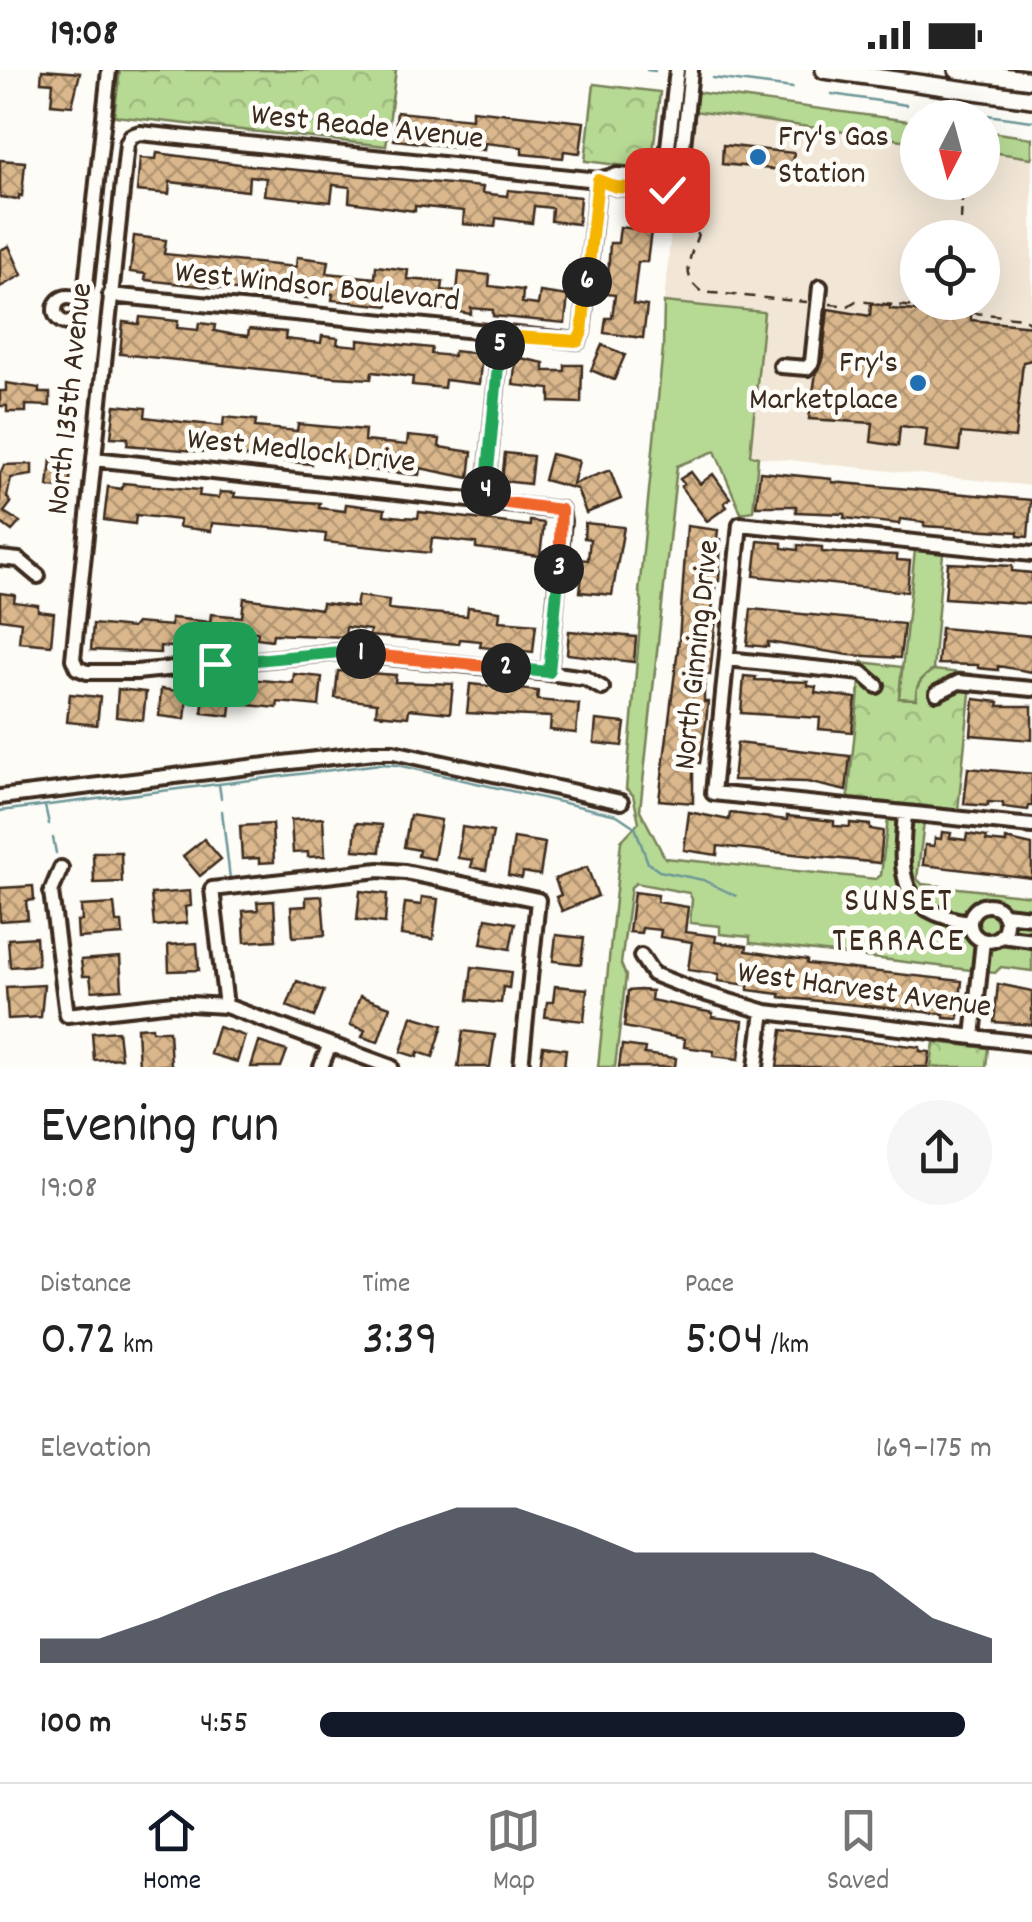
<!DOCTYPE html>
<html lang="en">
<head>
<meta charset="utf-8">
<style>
	body { margin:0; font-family:Dekko,sans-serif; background:#f6f6f6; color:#222; height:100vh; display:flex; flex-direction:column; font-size:38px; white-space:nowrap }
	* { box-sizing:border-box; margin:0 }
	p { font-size:32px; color:#767676 }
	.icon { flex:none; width:55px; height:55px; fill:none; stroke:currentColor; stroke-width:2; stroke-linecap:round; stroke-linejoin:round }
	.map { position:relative; height:997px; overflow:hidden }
	.sheet { display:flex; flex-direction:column; background:#fff; flex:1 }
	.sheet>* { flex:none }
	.needle { width:65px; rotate:186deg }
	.buttons { position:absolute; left:900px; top:30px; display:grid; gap:20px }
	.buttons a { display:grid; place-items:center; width:100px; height:100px; border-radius:50%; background:#fff; box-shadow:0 10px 40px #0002; font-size:50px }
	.pin { position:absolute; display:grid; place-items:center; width:85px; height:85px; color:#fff; margin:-42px; border-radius:20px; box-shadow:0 5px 15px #0006 }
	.km { position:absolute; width:50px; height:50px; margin:-25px; border-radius:50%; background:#222; color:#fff; font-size:28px; line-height:50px; text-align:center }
	.round { display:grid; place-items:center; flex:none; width:105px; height:105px; border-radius:52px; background:#f6f6f6 }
	.summary { display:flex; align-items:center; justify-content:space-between; height:170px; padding:0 40px }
	h1 { font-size:55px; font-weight:600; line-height:75px }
	.metrics { display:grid; grid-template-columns:repeat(3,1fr); gap:15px; height:170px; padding:10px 40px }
	.metrics div { display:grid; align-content:center }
	.metrics b { font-size:50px; font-weight:600 }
	.metrics small { font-size:28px; font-weight:400 }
	.metrics p { font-size:28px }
	.chart { height:280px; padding:20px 40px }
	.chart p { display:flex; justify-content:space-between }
	.chart svg { width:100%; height:180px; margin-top:10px; fill:#111827; opacity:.7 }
	ul { padding:0 40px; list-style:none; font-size:32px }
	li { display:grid; grid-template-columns:160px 120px 1fr; align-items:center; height:75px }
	li i { height:25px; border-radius:12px; background:#111827 }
	.status { display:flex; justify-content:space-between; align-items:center; height:70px; padding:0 50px; background:#fff; direction:ltr }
	.status svg { height:28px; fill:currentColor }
	.tab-bar { display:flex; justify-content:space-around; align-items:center; height:140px; border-top:2px solid #e0e0e0; background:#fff; font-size:28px; color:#767676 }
	.tab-bar a { display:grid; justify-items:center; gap:5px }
	.tab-bar .on { color:#111827 }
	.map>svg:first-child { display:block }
</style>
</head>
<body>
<div class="status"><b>19:08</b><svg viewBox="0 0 49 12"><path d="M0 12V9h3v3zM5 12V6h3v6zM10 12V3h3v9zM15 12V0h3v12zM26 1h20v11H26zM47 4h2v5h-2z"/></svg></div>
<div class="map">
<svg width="1032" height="997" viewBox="0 0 1032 997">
	<defs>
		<pattern id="park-crowns" width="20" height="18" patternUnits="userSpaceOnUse" patternTransform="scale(2.5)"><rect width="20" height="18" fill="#b6d994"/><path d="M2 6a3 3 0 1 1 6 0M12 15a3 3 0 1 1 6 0" fill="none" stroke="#9dba7f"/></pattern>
		<pattern id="building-cross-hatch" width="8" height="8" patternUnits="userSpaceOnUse" patternTransform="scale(2.5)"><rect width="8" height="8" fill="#dab78c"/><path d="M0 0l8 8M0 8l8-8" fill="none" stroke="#b29572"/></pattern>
	</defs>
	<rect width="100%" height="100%" fill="#fdfcf7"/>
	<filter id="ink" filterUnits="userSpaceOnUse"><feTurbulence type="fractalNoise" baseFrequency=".01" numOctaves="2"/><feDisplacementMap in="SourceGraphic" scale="20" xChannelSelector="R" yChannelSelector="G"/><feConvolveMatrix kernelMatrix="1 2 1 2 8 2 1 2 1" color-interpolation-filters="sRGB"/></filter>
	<g filter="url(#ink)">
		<!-- built -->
		<path fill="#f2e7d7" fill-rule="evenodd" d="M693,41L917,72L918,112H982L983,81L1032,88V416L750,386L764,242L664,232L671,161H682ZM918,168H982V232H918Z"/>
		<!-- park -->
		<path fill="url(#park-crowns)" stroke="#788259" stroke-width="2.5" d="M120,0H396L386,76L114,46Z
			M594,14L660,22L651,99L585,91Z
			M862,592L902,597L899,628L916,629C915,615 921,608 933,600L972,604L958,740L848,728Z
			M934,972L988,978L986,997H931Z"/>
		<!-- garden -->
		<path fill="#b6d994" stroke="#788259" stroke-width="2.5" d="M695,22L917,52V72L693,41Z
			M983,61L1032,68V88L983,81Z
			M664,232L764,242L750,385L758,387L753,441L741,443L715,381L677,396L640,740L665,788L876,809L881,805L890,733L926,736L917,809L922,814L1032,826V901L1001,897L995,903L750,873V867L720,864V856L690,853L692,829L689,823L636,813L631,817L621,894L626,906L615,997H598L621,771L639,752L633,725L626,719L642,531L639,522L663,278Z
			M915,480L943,483L933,600C921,608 915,615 916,629L899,628Z"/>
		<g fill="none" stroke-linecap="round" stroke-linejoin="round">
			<!-- stream -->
			<path stroke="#6d9798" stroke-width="2.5" d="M647,0L655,1
				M713,8L793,18
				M832,24L906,35
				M947,40L1032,51
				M219,714L221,728
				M45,736L49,754
				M0,741L380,694L397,695L617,745L635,757L648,793L659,801L703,810L736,826
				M222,741L230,809
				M53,768L56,783"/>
		</g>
		<!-- building -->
		<path fill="url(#building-cross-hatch)" stroke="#3b2a1e" stroke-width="2.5" d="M42,0L80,3L72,36L51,34L53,13L41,12Z
			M472,40L584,52L580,83L564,81L563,88L522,84V77L485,73L484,80L394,70L397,42L472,49Z
			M723,75L794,83L792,101L722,94Z
			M157,83L255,96L483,117L482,123L507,126L508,120L580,127L578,154L551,151L552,138L534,136L532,153L496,148L495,157L463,154L464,141L415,136V141L349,132L350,117L333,115L331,132L264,125L266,108L249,106L248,121L170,112L169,124L137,121L140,88L156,89Z
			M0,90L25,92L22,126L19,125V129L0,127Z
			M620,157L651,161L647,192H638L633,234L647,236L643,268L604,263L606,248H612L615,225L607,224L610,173H618Z
			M134,166L166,170L164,184L296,197L297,187L329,191L327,203L375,208L376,196L408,200L407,209L443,212L442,220L457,222L459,202L490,205L489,216L523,220L522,233L538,235L540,222L568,226L565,253L493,246V240L471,238V244L389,230L388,236L332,230L333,224L308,222V228L145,210L146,204L130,202Z
			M9,176L22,205L0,217V180Z
			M871,234L890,236V239L971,245V250L1032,256V290L1023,292L1015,368L961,363L959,381L925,377L927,359L900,356L898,376L871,372L873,353L809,349L816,303L822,293L828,239L870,246Z
			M140,247L178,251L177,258L198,260L199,253L215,255L214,261L230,264L248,266L249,259L286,262L285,269L302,271L321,273L322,266L338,268L337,274L358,276V270L432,278L431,284L453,286L454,281L482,284L479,314L445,310L444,318L412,315L413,307L372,302L371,309L334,307L120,284L123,252L139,254Z
			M602,275L625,285L614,310L591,300Z
			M516,287L544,293V301H565V295H582L581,333L550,332V319L513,315Z
			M6,313L39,318V323H50V336L26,335V342H7V336H0V321H6Z
			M115,335L146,338L145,347L182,352L223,356L224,347L256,350L255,357L297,361L298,354L330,357L365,360L364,371L407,375L408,366L440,369L439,377L472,382L469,408L420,398L419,405L346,398L347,391L311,388V394L236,386L237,380L216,378V383L127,375L128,368L111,367Z
			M505,383L533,386L530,414L502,411Z
			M551,384L579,391L573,414L610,400L621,429L586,443L577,419L544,410Z
			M51,389L72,391L69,419L48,417Z
			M32,394V405L11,408L7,427L11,433L4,442L20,452L12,461L0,452V404L4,395Z
			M691,402L700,414L713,404L730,428L724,433L727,437L707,451L681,417L684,414L680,409Z
			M760,402L832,409V412L1031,430L1028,467L1018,466V462L924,456V452L900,449L899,454L844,448L845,444L796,442V436H756Z
			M123,413L200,420L199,426L219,428L220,422L235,423L234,427L320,433L319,438L345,441L346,434L385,439L384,445L402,447L418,448L419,442L530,456V451L544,453L540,486L476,478V473L432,468L430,483L325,472L326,464L283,459L212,453L211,461L179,457L180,450L136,445L135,454L104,450L108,417L122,419Z
			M585,453L624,457L612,525L580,522L582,505L577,504L578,489L588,490L590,469L584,468Z
			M687,456L718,460L717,468L721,469L719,511H716L711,547L716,548L710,605L706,604L704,619V632H708L706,653L700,693L693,692V733L659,730L679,570Z
			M758,471L782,473V478L798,480V475L822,477V482L838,483L897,485V490L910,491L907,522L754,506Z
			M948,493L1012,496V501L1032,503V534L945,528Z
			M0,523L15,525L14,532L38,535V541L54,543L51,575L19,572L21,552L0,549Z
			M358,526L389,530L388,539L430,543L467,546L468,537L500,541L499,551L536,554L533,582L480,577L481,571L460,569L459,574L369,566L370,560L346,557L345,567L273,564L272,570L257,568L258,562L236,560L235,574L195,570L194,579L160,576V583L91,580L93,554L132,558L136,553L171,556V548L210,552L211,544L242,547L244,528L321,539L322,533L356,537Z
			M751,539L904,554L900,588L849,585L768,572V577L747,575Z
			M941,558L1032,566V602L998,596V600L978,598V595L938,594Z
			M569,561L636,567L634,592L567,584Z
			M338,601L396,605L395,612L453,614L450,643L409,639L408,647L376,644L377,633L335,628Z
			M294,604L322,607L319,636L278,632L277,638L247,635L250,609L293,613Z
			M744,606L756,607L755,610L808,612V616L816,617L815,623L856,628L852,662L819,659L820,648L741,643Z
			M205,614L233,617L230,646L202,643Z
			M470,614L538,621L537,630L579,634L576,663L550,660L551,647L467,643Z
			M118,619L146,622L143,650L116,647Z
			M161,619L188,622L185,649L159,646Z
			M70,624L100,627L97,655L67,652Z
			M974,629L999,632L998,636H1032V670L971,665Z
			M596,650L625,653L622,676L594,673Z
			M737,673L850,686L846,721L807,712L733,710Z
			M968,698L1032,704V736H1029L1028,740L1003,737V733L988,732V736L964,734Z
			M689,742L729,750L730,743L787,750V746L834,751V756L850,757V753L870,755V759L883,761L880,793L718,776L717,785L684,780Z
			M410,745L441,750L434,789L418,786L419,780L404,777Z
			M323,748L325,786L308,787V782L293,783L291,750Z
			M356,753L382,755L380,782L354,780Z
			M272,754L274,792L259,793V788L242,789L240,756Z
			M462,757L493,762L486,800L471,797L473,790L458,788Z
			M942,762L951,763L950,768L966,770L967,764L987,767L986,771L1006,773V769L1032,775V808L923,795L925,775L934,776L935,768L941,769Z
			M514,768L545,773L540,805L523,802L522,808L508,805Z
			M204,769L221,789L200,806L183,786Z
			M93,782H121L122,812L94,813Z
			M587,797L598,826L562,841L556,827L561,825L555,809Z
			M33,816L34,830L26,831L28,849L0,851V818Z
			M190,821L191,836L185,837L187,853L154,856L151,824Z
			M360,821L387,824L385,853L357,850Z
			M634,822L658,825L657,832L688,837L685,862L716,866L715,872L747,876L746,881L807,890V894L962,911L958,949L944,948V944L780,927V924L748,920V915L718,911L719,904L688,900L692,872L660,867L661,860L642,858L641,863L629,862Z
			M322,826L325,865L293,867L291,837L306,836V827Z
			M422,827L438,829L433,869L401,865L405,833L421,835Z
			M274,831L276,870L245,872L243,841L258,840L257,832Z
			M114,834L116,852H122L123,865L78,868L77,851H82L81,836Z
			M486,848L515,853L510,879L481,874Z
			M556,865L584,868L581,894L553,891Z
			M36,867L38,895L10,897L8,869Z
			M197,873L199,900L169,901L168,875Z
			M120,887L122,919L92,921L90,906H83L81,890Z
			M472,897L511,902L509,918L503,917L501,933L468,930Z
			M297,911L324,921L314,947L287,936Z
			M998,914L1032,921V955L994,952Z
			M44,915L41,947L8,949L6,917Z
			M555,916L587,919L584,951L545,947L547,932H553Z
			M640,920L652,921L651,930L713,943L712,947L743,951L739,989L713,986L714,981L684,977L685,969L624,957L628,921Z
			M360,926L390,937L378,972L362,967L365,960L350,955Z
			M412,946L443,955L433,987L418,982L417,987L401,982Z
			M152,957V961H169L171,995L139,996L137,958Z
			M218,957L245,966L237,992L210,984Z
			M782,960L920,977V981L930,982L928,997H777Z
			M118,961L121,988L94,990L92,963Z
			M463,961L495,965L490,997H458Z
			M259,972L287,981L281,997H251Z
			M622,975L645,978L644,984L676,988L675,997H619Z
			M543,976L566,979L564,997H540Z"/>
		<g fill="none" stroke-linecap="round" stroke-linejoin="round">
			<!-- minor casing -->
			<g stroke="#3b2a1e" stroke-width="20">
				<path id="minor" d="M661,108L665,102L677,0
					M598,110L617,105L661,108
					M667,120L680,105L691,0
					M110,225L578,271L582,262L598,110
					M55 240a13 13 0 1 1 26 0a13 13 0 1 1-26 0Z
					M77,230L86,215L109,0
					M781,296L807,298L812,292L820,217
					M94,389L561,440L563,451L549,603
					M485,430L501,266
					M1032,484L740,454L713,723L1032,756
					M0,488L19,490L38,506
					M727,589L862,603L877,616
					M602,618L585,608L549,603L339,582L136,602H87L77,598L73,589L127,74L131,66L140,63L598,110L616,117L667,120
					M937,623L959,612L1032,619
					M0,727L374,682H393L621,732
					M905,743C900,805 896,841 969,852
					M61,798L51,822L67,945L173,933L226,936L391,997
					M970 853a18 18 0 1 1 36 0a18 18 0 1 1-36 0Z
					M1004,844L1032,847
					M1001,866L1032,870
					M641,886L653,904L696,921L766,942L1032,974
					M226,936L212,819L379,800L405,802L538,830L521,997
					M973,967L983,871
					M321,997L330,974
					M756,997L763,941"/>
			</g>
			<!-- major casing -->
			<g stroke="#3b2a1e" stroke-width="22">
				<path id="major" d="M824,0L1032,29
					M957,0L1032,10"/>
			</g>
			<!-- path -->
			<path stroke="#3b2a1e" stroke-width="2.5" stroke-dasharray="10 8" stroke-linecap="butt" d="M940,48L942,34
				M689,136L699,137C699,148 700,160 696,170C689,190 681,208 702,222L807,232
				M960,168L963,112
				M830,234L848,236L856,231L1023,248L1032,254"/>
			<!-- minor -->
			<use href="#minor" stroke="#fdfcf7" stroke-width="12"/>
			<!-- major -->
			<use href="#major" stroke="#fdfcf7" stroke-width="15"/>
		</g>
	</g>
	<g fill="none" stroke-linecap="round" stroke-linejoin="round" filter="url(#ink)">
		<!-- split-1 casing -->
		<g stroke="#fff" stroke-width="20">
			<path id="split-1" d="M215,594L340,582L361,584"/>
		</g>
		<!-- split-2 casing -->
		<g stroke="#fff" stroke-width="20">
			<path id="split-2" d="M361,584L506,598"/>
		</g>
		<!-- split-3 casing -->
		<g stroke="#fff" stroke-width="20">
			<path id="split-3" d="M506,598L549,602L559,499"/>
		</g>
		<!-- split-4 casing -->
		<g stroke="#fff" stroke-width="20">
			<path id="split-4" d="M486,421L485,430L561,440L559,499"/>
		</g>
		<!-- split-5 casing -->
		<g stroke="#fff" stroke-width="20">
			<path id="split-5" d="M486,421L500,275"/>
		</g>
		<!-- split-6 casing -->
		<g stroke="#fff" stroke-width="20">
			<path id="split-6" d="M500,275L501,266L578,271L582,262L587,212"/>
		</g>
		<!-- split-7 casing -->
		<g stroke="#fff" stroke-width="20">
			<path id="split-7" d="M587,212L598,110L616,117L667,120"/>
		</g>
		<!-- split-1 -->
		<use href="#split-1" stroke="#22a559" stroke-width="12"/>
		<!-- split-2 -->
		<use href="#split-2" stroke="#f0652b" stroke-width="12"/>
		<!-- split-3 -->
		<use href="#split-3" stroke="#22a559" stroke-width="12"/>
		<!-- split-4 -->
		<use href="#split-4" stroke="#f0652b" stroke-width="12"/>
		<!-- split-5 -->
		<use href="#split-5" stroke="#22a559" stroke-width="12"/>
		<!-- split-6 -->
		<use href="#split-6" stroke="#f5b400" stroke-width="12"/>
		<!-- split-7 -->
		<use href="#split-7" stroke="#f5b400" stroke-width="12"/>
	</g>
	<!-- markers -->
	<g fill="#1f6fb2" stroke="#fdfcf7" stroke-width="4">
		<circle cx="758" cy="87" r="10"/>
		<circle cx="918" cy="313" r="10"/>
	</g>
	<g text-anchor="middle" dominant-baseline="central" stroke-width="9" stroke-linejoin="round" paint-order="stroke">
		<!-- street labels -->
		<g font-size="32" fill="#3b2a1e" stroke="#fdfcf7">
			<text transform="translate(367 59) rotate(6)">West Reade Avenue</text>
			<text transform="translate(317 219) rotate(6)">West Windsor Boulevard</text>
			<text transform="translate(72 329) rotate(-84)">North 135th Avenue</text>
			<text transform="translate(301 383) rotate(6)">West Medlock Drive</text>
			<text transform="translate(699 585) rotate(-84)">North Ginning Drive</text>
			<text transform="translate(864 922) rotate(8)">West Harvest Avenue</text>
		</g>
		<!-- poi labels -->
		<g font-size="32" fill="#3b2a1e" stroke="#fdfcf7" text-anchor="start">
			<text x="778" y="69">Fry's Gas<tspan x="778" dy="37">Station</tspan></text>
			<text x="898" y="295" text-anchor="end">Fry's<tspan x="898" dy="37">Marketplace</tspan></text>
		</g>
		<!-- neighbourhood labels -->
		<g font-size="35" letter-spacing="2.5" fill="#3b2a1e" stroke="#fdfcf7">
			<text x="899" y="833">SUNSET<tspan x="899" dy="40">TERRACE</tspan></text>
		</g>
	</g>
</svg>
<div class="buttons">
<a><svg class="needle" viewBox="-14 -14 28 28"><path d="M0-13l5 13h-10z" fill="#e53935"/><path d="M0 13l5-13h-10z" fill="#767676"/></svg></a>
<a><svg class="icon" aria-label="locate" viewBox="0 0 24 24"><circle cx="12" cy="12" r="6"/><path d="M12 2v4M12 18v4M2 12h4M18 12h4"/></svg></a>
</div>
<div class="pin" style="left:215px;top:594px;background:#1e9e55"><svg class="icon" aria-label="arrive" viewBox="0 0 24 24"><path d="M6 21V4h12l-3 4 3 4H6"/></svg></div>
<div class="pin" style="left:667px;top:120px;background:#d93025"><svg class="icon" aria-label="check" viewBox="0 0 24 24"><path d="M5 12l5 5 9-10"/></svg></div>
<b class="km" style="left:361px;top:584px">1</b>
<b class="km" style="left:506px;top:598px">2</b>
<b class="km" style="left:559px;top:499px">3</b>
<b class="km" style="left:486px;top:421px">4</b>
<b class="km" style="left:500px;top:275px">5</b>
<b class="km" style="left:587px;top:212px">6</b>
</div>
<section class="sheet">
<div class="summary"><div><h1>Evening run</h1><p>19:08</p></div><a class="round"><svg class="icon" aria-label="share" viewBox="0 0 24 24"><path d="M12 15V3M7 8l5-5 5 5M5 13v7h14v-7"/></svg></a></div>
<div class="metrics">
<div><p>Distance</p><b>0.72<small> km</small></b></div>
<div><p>Time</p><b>3:39</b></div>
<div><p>Pace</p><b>5:04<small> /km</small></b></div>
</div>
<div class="chart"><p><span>Elevation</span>169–175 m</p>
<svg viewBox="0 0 160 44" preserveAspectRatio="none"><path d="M0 44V38L10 38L20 33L30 27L40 22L50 17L60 11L70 6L80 6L90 11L100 17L110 17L120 17L130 17L140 22L150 33L160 38V44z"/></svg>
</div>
<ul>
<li><b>100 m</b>4:55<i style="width:96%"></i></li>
</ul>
</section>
<nav class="tab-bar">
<a class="on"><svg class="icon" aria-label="home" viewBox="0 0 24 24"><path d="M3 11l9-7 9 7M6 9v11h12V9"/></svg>Home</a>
<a><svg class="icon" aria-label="map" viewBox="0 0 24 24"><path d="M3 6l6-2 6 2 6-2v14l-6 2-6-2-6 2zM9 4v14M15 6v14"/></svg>Map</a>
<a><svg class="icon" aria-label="saved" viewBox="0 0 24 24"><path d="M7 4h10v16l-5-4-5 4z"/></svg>Saved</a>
</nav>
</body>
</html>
